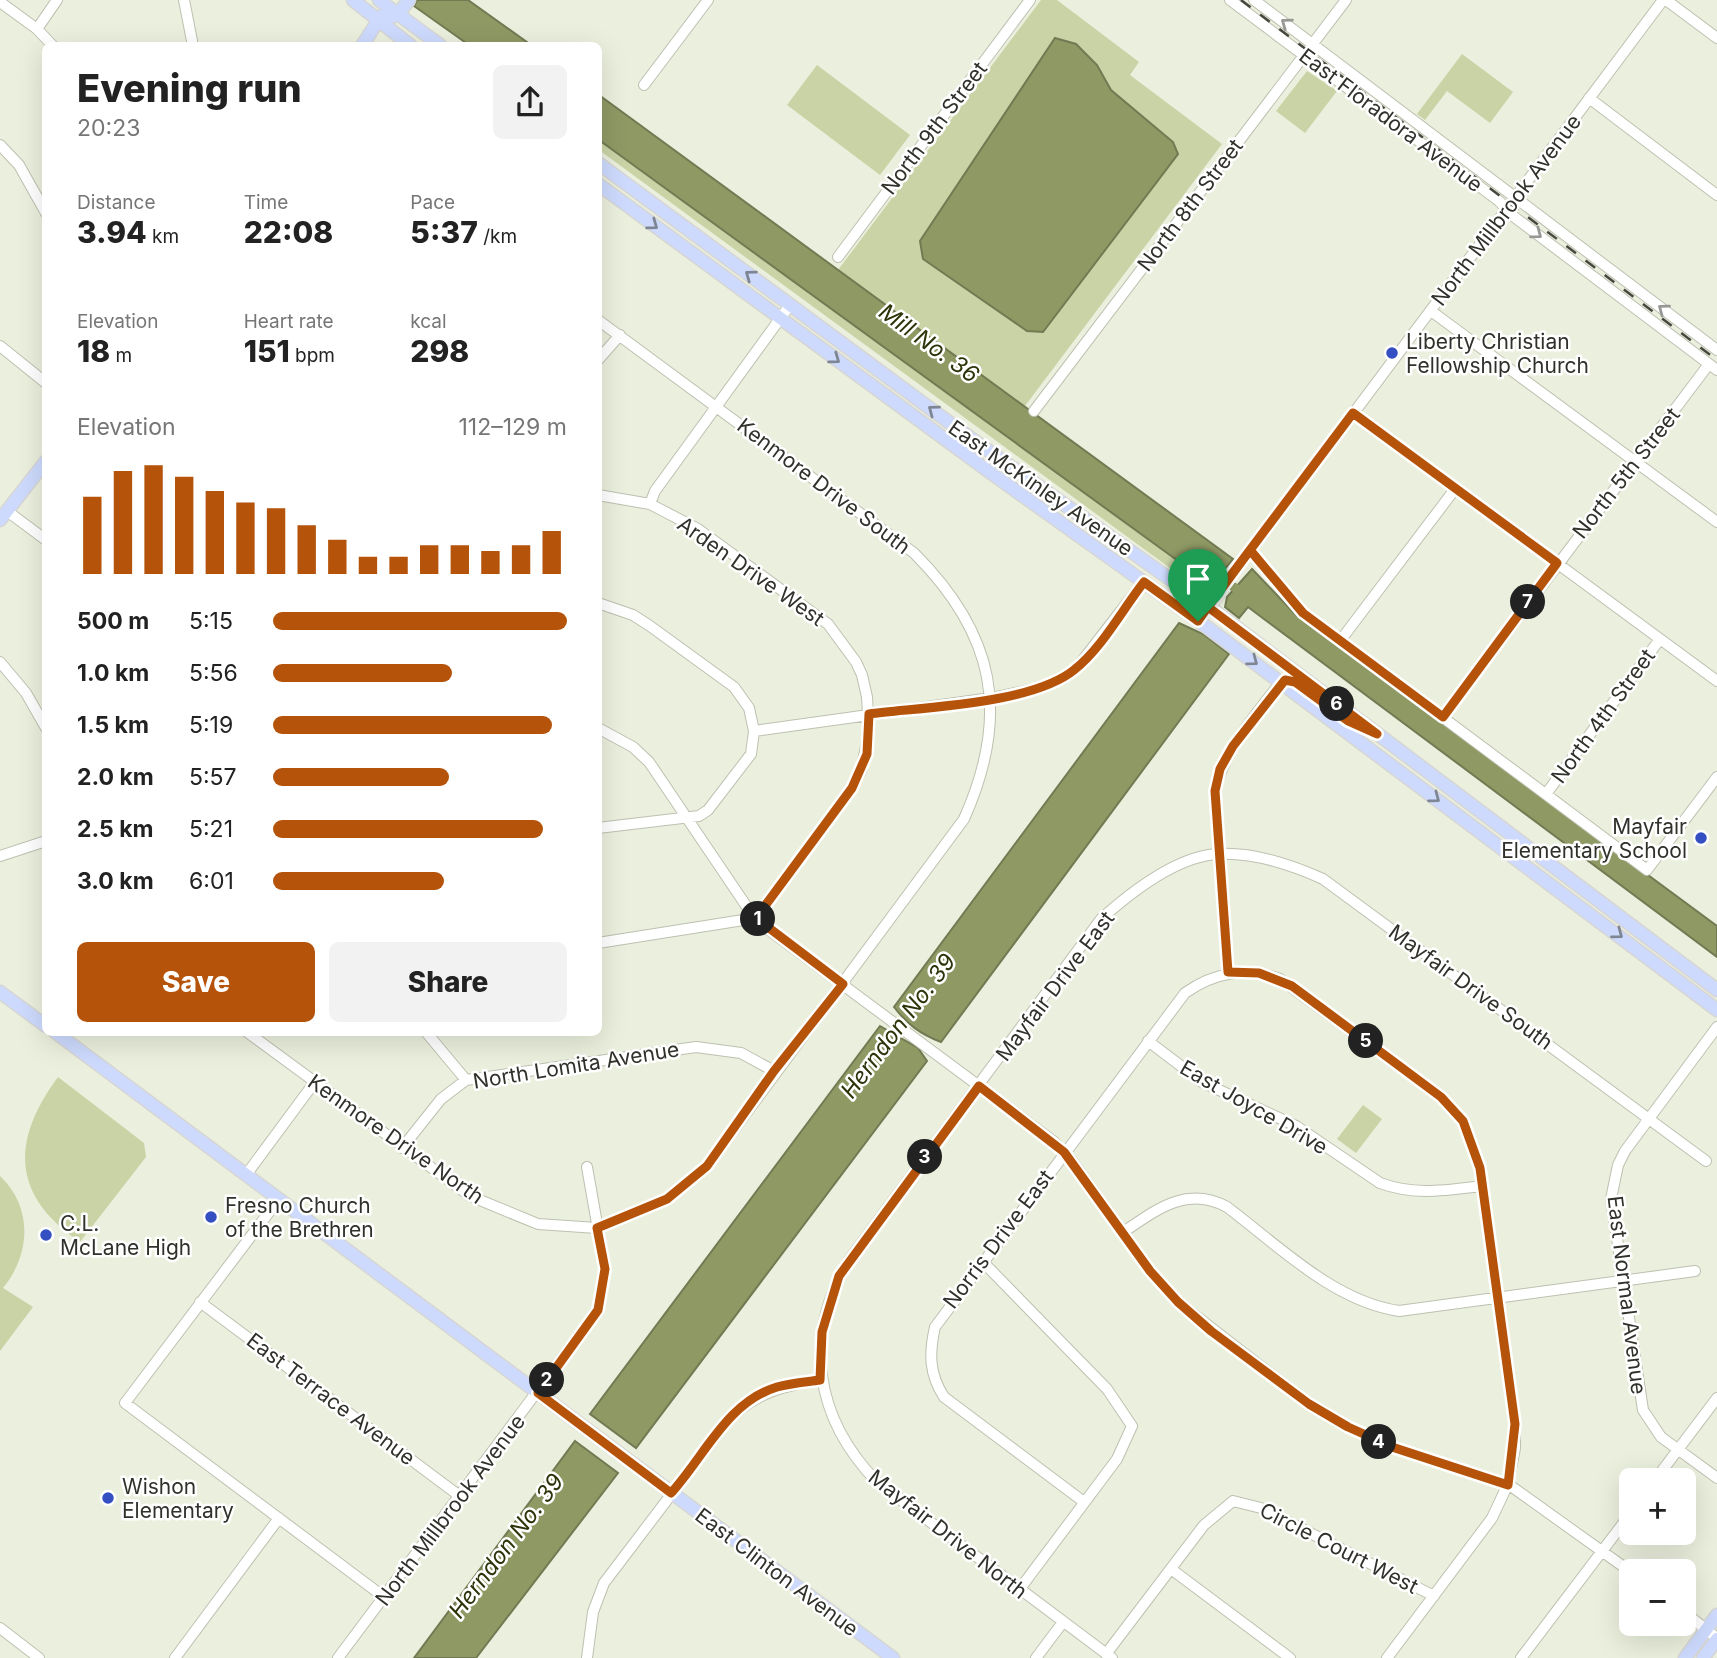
<!DOCTYPE html>
<html lang="en">
<head>
<meta charset="utf-8">
<style>
	body { margin:0; font-family:Inter,sans-serif; background:#f2f2f2; color:#222; height:100vh; display:flex; flex-direction:column; font-size:26px; white-space:nowrap }
	* { box-sizing:border-box; margin:0 }
	p { font-size:23px; color:#767676 }
	.icon { flex:none; width:38px; height:38px; fill:none; stroke:currentColor; stroke-width:2; stroke-linecap:round; stroke-linejoin:round }
	.map { position:relative; flex:1; overflow:hidden }
	.sheet { position:absolute; left:42px; top:42px; width:560px; height:994px; display:flex; flex-direction:column; background:#fff; border-radius:10px; box-shadow:0 7px 28px #0002 }
	.sheet>* { flex:none }
	.buttons { position:absolute; left:1619px; top:1468px; display:grid; gap:14px }
	.buttons a { display:grid; place-items:center; width:77px; height:77px; border-radius:10px; background:#fff; box-shadow:0 7px 28px #0002; font-size:35px }
	.pin { position:absolute; display:grid; place-items:center; width:60px; height:60px; color:#fff; margin:-72px -30px; border-radius:50% 50% 50% 0; rotate:-45deg; box-shadow:0 0 7px #0007 }
	.pin .icon { rotate:45deg }
	.km { position:absolute; width:35px; height:35px; margin:-18px; border-radius:50%; background:#222; color:#fff; font-size:19px; line-height:35px; text-align:center }
	.round { display:grid; place-items:center; flex:none; width:74px; height:74px; border-radius:10px; background:#f2f2f2 }
	.summary { display:flex; align-items:center; justify-content:space-between; height:119px; padding:0 35px }
	h1 { font-size:38px; font-weight:800; line-height:52px }
	.stats { display:grid; grid-template-columns:repeat(3,1fr); gap:10px; height:119px; padding:7px 35px }
	.stats div { display:grid; align-content:center }
	.stats b { font-size:30px; font-weight:800 }
	.stats small { font-size:19px; font-weight:400 }
	.stats p { font-size:19px }
	.chart { height:196px; padding:14px 35px }
	.chart p { display:flex; justify-content:space-between }
	.chart svg { width:100%; height:126px; margin-top:7px; stroke:#b45309; stroke-width:6 }
	.cta { display:flex; gap:14px; margin-top:auto; padding:14px 35px }
	.cta a { flex:1; height:80px; border-radius:10px; background:#b45309; color:#fff; font-size:28px; font-weight:800; line-height:80px; text-align:center }
	.cta a+a { background:#f2f2f2; color:#222 }
	ul { padding:0 35px; list-style:none; font-size:23px }
	li { display:grid; grid-template-columns:112px 84px 1fr; align-items:center; height:52px }
	li i { height:18px; border-radius:9px; background:#b45309 }
	.map>svg:first-child { display:block }
</style>
</head>
<body>
<div class="map">
<svg width="1717" height="1658" viewBox="0 0 1717 1658">
	<rect width="100%" height="100%" fill="#ebefdd"/>
	<!-- green -->
	<path fill="#c9d3a6" d="M1041,0H1057L1139,62L1130,75L1222,144L1025,406L838,270Z
		M1462,54L1513,92L1490,123L1447,91L1425,120L1417,114Z
		M817,65L910,135L880,175L787,105Z
		M1307,71L1337,91L1305,133L1276,111Z
		M599,140L1212,585L1210,589L1200,590L599,150Z
		M58,1077L144,1143L146,1157L80,1242C11,1195 11,1141 58,1077Z
		M1363,1105L1382,1119L1356,1153L1337,1139Z
		M0,1176C33,1207 31,1254 3,1288L33,1307L0,1351Z"/>
	<!-- water -->
	<path fill="#8e9964" stroke="#727a53" stroke-width="2" d="M417,0H468L531,45H469L414,6Z
		M1055,38L1076,44L1097,65L1111,90L1173,142L1178,154L1043,332L1027,331L923,259L920,241Z
		M599,95L1233,559L1212,585L1207,582L599,140Z
		M1252,569L1297,616L1717,926V957L1248,607L1239,618L1225,607L1227,597Z
		M1179,623L1203,634L1229,654L941,1042C920,1034 907,1024 894,1007Z
		M880,1026L918,1048L927,1061L636,1448L590,1414Z
		M575,1441L618,1473L476,1658H414Z"/>
	<g fill="none" stroke-linecap="round" stroke-linejoin="round">
		<!-- canal -->
		<path stroke="#8e9964" stroke-width="9" d="M1209,570L1244,594"/>
		<!-- minor casing -->
		<g stroke="#bdc1b0" stroke-width="12">
			<path id="minor" d="M184,0L193,46
				M1230,0L1499,201L1513,216L1717,370
				M1254,0L1717,350
				M1666,0L1717,38
				M0,2L37,29L53,46
				M37,29L57,0
				M644,85L708,0
				M1589,98L1717,195
				M0,145L19,165L46,213
				M838,257L1030,0
				M1431,311L1717,522
				M0,346L46,383
				M598,360L620,335
				M1034,411L1346,0
				M1353,413L1717,681
				M598,495L650,504L698,529L828,624L856,662L862,675L867,697L869,732L861,771L852,788L756,918L598,943
				M650,504L655,491L790,305
				M7,511L46,540
				M1250,550L1303,613L1647,870L1717,777
				M598,603L633,615L650,626L734,687L749,708L754,731L751,754L708,810L699,816L598,828
				M1198,621L1663,0
				M1340,641L1455,489
				M0,662L26,693L46,728
				M1443,717L1709,364
				M598,728L633,747L649,762L747,907L769,930L1053,1141L1072,1161L1150,1271L1178,1302L1309,1404L1347,1427L1395,1448L1508,1484L1631,1572
				M754,731L991,698L1044,687L1076,669L1144,581
				M1546,794L1660,639
				M0,856L46,841
				M1228,972L1215,791C1225,748 1255,716 1281,682
				M1717,1027L1625,1151L1618,1165L1611,1199L1643,1410L1661,1437L1717,1478
				M247,1032L470,1196L538,1224L597,1228L667,1199L707,1166L964,819C1011,714 995,634 914,553L598,320
				M426,1032L466,1080
				M1148,1041L1202,1082L1296,1126L1380,1183C1415,1196 1447,1190 1482,1186
				M402,1148L441,1099L466,1080L696,1047L741,1053L774,1071
				M246,1175L314,1083
				M279,1199L125,1403L384,1597
				M1122,1233C1156,1210 1186,1185 1227,1207C1279,1246 1333,1301 1399,1311L1695,1271
				M982,1261L1107,1389L1132,1426L1117,1459L1019,1590
				M200,1302L461,1497
				M1655,1480L1717,1398
				M1084,1502L944,1397C929,1374 929,1353 935,1327L1185,993C1215,972 1245,967 1280,979L1441,1097L1463,1121L1480,1168L1515,1424V1448L1508,1484L1492,1518L1387,1658
				M1171,1569L1290,1658
				M1684,1612L1717,1638
				M0,1628L39,1658
				M1106,1654L1204,1525L1233,1501L1261,1508L1434,1596
				M175,1658L279,1518
				M338,1658L598,1310L605,1269L587,1167
				M587,1658L593,1612L604,1583L724,1425C752,1394 780,1386 820,1380
				M1036,1658L1063,1622
				M1112,1658L877,1482C815,1418 802,1338 849,1260L1101,919C1130,893 1177,856 1218,854C1253,852 1292,865 1323,879L1706,1161
				M1521,1658L1631,1513"/>
		</g>
		<!-- major casing -->
		<g stroke="#d6d6d5" stroke-width="15">
			<path id="major" d="M353,0L411,46
				M379,0L441,46
				M392,17L398,14L409,0
				M362,46L381,16
				M598,163L962,432L1208,606L1717,990
				M598,184L991,473L1208,628L1717,1010
				M0,520L46,461
				M0,992L46,1026
				M55,1032L893,1658
				M1685,1658L1717,1615
				M1703,1658L1717,1639"/>
		</g>
		<!-- minor -->
		<use href="#minor" stroke="#fff" stroke-width="10"/>
		<!-- major -->
		<use href="#major" stroke="#cddafd" stroke-width="12"/>
		<!-- rail -->
		<path stroke="#464840" stroke-width="2.5" stroke-dasharray="12 12" stroke-linecap="butt" d="M1241,0L1717,360"/>
	</g>
	<!-- one-way arrows -->
	<defs><path id="oneway-chevron" d="M-2-3.5L2.5 0L-2 3.5" fill="none" stroke-width="1.6" stroke-linecap="round" stroke-linejoin="round" transform="scale(1.75)"/></defs>
	<g stroke="#989895">
		<use href="#oneway-chevron" transform="translate(1286 23) rotate(-144)"/>
		<use href="#oneway-chevron" transform="translate(1537 234) rotate(37)"/>
		<use href="#oneway-chevron" transform="translate(1663 309) rotate(-143)"/>
	</g>
	<g stroke="#7e8694">
		<use href="#oneway-chevron" transform="translate(653 225) rotate(36)"/>
		<use href="#oneway-chevron" transform="translate(750 275) rotate(-144)"/>
		<use href="#oneway-chevron" transform="translate(835 359) rotate(36)"/>
		<use href="#oneway-chevron" transform="translate(933 410) rotate(-143)"/>
		<use href="#oneway-chevron" transform="translate(1253 661) rotate(37)"/>
		<use href="#oneway-chevron" transform="translate(1435 798) rotate(37)"/>
		<use href="#oneway-chevron" transform="translate(1618 934) rotate(37)"/>
	</g>
	<g fill="none" stroke-linecap="round" stroke-linejoin="round">
		<!-- route casing -->
		<g stroke="#fff" stroke-width="14">
			<path id="route" d="M1198,621L1144,582C1122,610 1102,648 1074,670C1032,704 924,707 869,714L867,754L852,788L756,918L843,984L774,1071L707,1166L667,1199L597,1228L605,1269L598,1310L538,1393L671,1493C704,1457 727,1402 777,1387C791,1383 806,1382 820,1380L822,1332L839,1276L979,1086L1064,1152L1150,1271L1178,1302L1211,1331L1309,1404L1348,1427L1395,1448L1508,1485L1515,1424L1480,1168L1463,1121L1441,1097L1292,986L1259,973L1228,972L1215,791L1220,769L1233,746L1285,680L1295,682L1348,721L1377,734L1208,607C1222,588 1236,569 1250,550L1303,613L1443,717L1557,563L1353,413L1214,598L1198,621"/>
		</g>
		<!-- route -->
		<use href="#route" stroke="#b45309" stroke-width="9"/>
	</g>
	<!-- markers -->
	<g fill="#334fc1" stroke="#fff" stroke-width="2.5">
		<circle cx="1392" cy="353" r="7"/>
		<circle cx="1701" cy="838" r="7"/>
		<circle cx="211" cy="1217" r="7"/>
		<circle cx="46" cy="1235" r="7"/>
		<circle cx="108" cy="1498" r="7"/>
	</g>
	<g text-anchor="middle" dominant-baseline="central" stroke-width="5" stroke-linejoin="round" paint-order="stroke">
		<!-- street labels -->
		<g font-size="21" fill="#30312b" stroke="#fff">
			<text transform="translate(1391 120) rotate(37)">East Floradora Avenue</text>
			<text transform="translate(934 128) rotate(-53)">North 9th Street</text>
			<text transform="translate(1190 205) rotate(-53)">North 8th Street</text>
			<text transform="translate(1506 210) rotate(-53)">North Millbrook Avenue</text>
			<text transform="translate(1626 473) rotate(-52)">North 5th Street</text>
			<text transform="translate(824 486) rotate(37)">Kenmore Drive South</text>
			<text transform="translate(1041 488) rotate(35)">East McKinley Avenue</text>
			<text transform="translate(751 571) rotate(35)">Arden Drive West</text>
			<text transform="translate(1603 716) rotate(-54)">North 4th Street</text>
			<text transform="translate(1055 986) rotate(-53)">Mayfair Drive East</text>
			<text transform="translate(1471 987) rotate(36)">Mayfair Drive South</text>
			<text transform="translate(576 1065) rotate(-9)">North Lomita Avenue</text>
			<text transform="translate(1254 1107) rotate(30)">East Joyce Drive</text>
			<text transform="translate(396 1139) rotate(35)">Kenmore Drive North</text>
			<text transform="translate(998 1239) rotate(-53)">Norris Drive East</text>
			<text transform="translate(1627 1295) rotate(83)">East Normal Avenue</text>
			<text transform="translate(331 1399) rotate(37)">East Terrace Avenue</text>
			<text transform="translate(450 1510) rotate(-53)">North Millbrook Avenue</text>
			<text transform="translate(948 1534) rotate(38)">Mayfair Drive North</text>
			<text transform="translate(1339 1548) rotate(27)">Circle Court West</text>
			<text transform="translate(777 1572) rotate(37)">East Clinton Avenue</text>
		</g>
		<!-- poi labels -->
		<g font-size="21" fill="#30312b" stroke="#fff" text-anchor="start">
			<text x="1406" y="341">Liberty Christian<tspan x="1406" dy="24">Fellowship Church</tspan></text>
			<text x="1687" y="826" text-anchor="end">Mayfair<tspan x="1687" dy="24">Elementary School</tspan></text>
			<text x="225" y="1205">Fresno Church<tspan x="225" dy="24">of the Brethren</tspan></text>
			<text x="60" y="1223">C.L.<tspan x="60" dy="24">McLane High</tspan></text>
			<text x="122" y="1486">Wishon<tspan x="122" dy="24">Elementary</tspan></text>
		</g>
		<!-- water labels -->
		<g font-size="23" font-style="italic" fill="#2d3409" stroke="#fff">
			<text transform="translate(929 343) rotate(36)">Mill No. 36</text>
			<text transform="translate(898 1026) rotate(-53)">Herndon No. 39</text>
			<text transform="translate(506 1546) rotate(-53)">Herndon No. 39</text>
		</g>
	</g>
</svg>
<div class="buttons">
<a>+</a>
<a>−</a>
</div>
<div class="pin" style="left:1198px;top:621px;background:#1e9e55"><svg class="icon" aria-label="arrive" viewBox="0 0 24 24"><path d="M6 21V4h12l-3 4 3 4H6"/></svg></div>
<b class="km" style="left:758px;top:919px">1</b>
<b class="km" style="left:547px;top:1380px">2</b>
<b class="km" style="left:925px;top:1157px">3</b>
<b class="km" style="left:1379px;top:1442px">4</b>
<b class="km" style="left:1366px;top:1041px">5</b>
<b class="km" style="left:1337px;top:704px">6</b>
<b class="km" style="left:1528px;top:602px">7</b>
<section class="sheet">
<div class="summary"><div><h1>Evening run</h1><p>20:23</p></div><a class="round"><svg class="icon" aria-label="share" viewBox="0 0 24 24"><path d="M12 15V3M7 8l5-5 5 5M5 13v7h14v-7"/></svg></a></div>
<div class="stats">
<div><p>Distance</p><b>3.94<small> km</small></b></div>
<div><p>Time</p><b>22:08</b></div>
<div><p>Pace</p><b>5:37<small> /km</small></b></div>
</div>
<div class="stats">
<div><p>Elevation</p><b>18<small> m</small></b></div>
<div><p>Heart rate</p><b>151<small> bpm</small></b></div>
<div><p>kcal</p><b>298</b></div>
</div>
<div class="chart"><p><span>Elevation</span>112–129 m</p>
<svg viewBox="0 0 160 44" preserveAspectRatio="none"><path d="M5 44V17M15 44V8M25 44V6M35 44V10M45 44V15M55 44V19M65 44V21M75 44V27M85 44V32M95 44V38M105 44V38M115 44V34M125 44V34M135 44V36M145 44V34M155 44V29"/></svg>
</div>
<ul>
<li><b>500 m</b>5:15<i style="width:100%"></i></li>
<li><b>1.0 km</b>5:56<i style="width:61%"></i></li>
<li><b>1.5 km</b>5:19<i style="width:95%"></i></li>
<li><b>2.0 km</b>5:57<i style="width:60%"></i></li>
<li><b>2.5 km</b>5:21<i style="width:92%"></i></li>
<li><b>3.0 km</b>6:01<i style="width:58%"></i></li>
</ul>
<div class="cta"><a>Save</a><a>Share</a></div>
</section>
</div>
</body>
</html>
